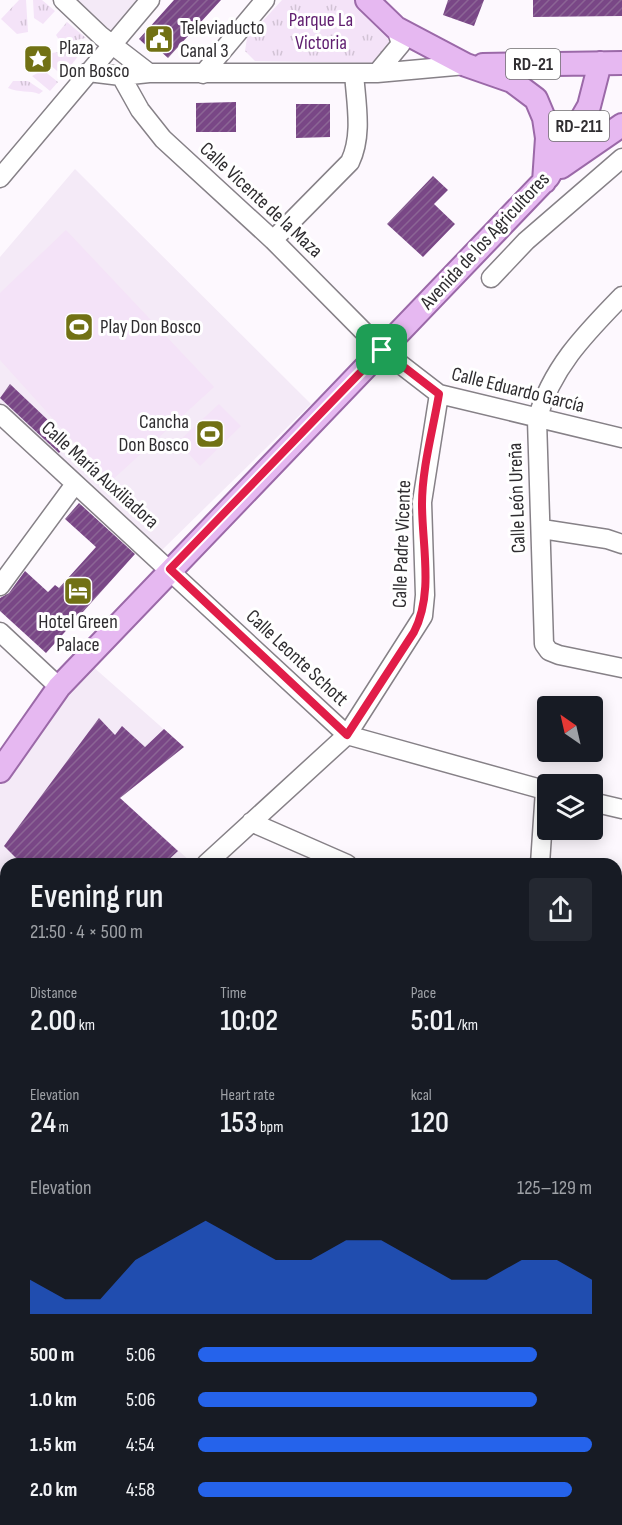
<!DOCTYPE html>
<html lang="en">
<head>
<meta charset="utf-8">
<style>
	body { margin:0; font-family:"Sofia Sans Condensed",sans-serif; background:#242831; color:#f1f3f6; height:100vh; display:flex; flex-direction:column; font-size:22px; white-space:nowrap }
	* { box-sizing:border-box; margin:0 }
	p { font-size:20px; color:#9ea1a6 }
	.icon { flex:none; width:33px; height:33px; fill:none; stroke:currentColor; stroke-width:2; stroke-linecap:round; stroke-linejoin:round }
	.map { position:relative; flex:1; overflow:hidden }
	.side { position:absolute; left:0px; top:858px; width:622px; height:668px; display:flex; flex-direction:column; background:#171b24; border-radius:18px 18px 0 0; box-shadow:0 3px 15px #0003 }
	.side>* { flex:none }
	.needle { width:39px; rotate:326deg }
	.buttons { position:absolute; left:537px; top:696px; display:grid; gap:12px }
	.buttons a { display:grid; place-items:center; width:66px; height:66px; border-radius:6px; background:#171b24; box-shadow:0 3px 15px #0003; font-size:30px }
	.pin { position:absolute; display:grid; place-items:center; width:51px; height:51px; color:#fff; margin:-26px; border-radius:12px; box-shadow:0 3px 9px #0006 }
	.round { display:grid; place-items:center; flex:none; width:63px; height:63px; border-radius:6px; background:#242831 }
	.summary { display:flex; align-items:center; justify-content:space-between; height:102px; padding:0 30px }
	h1 { font-size:33px; font-weight:600; line-height:45px }
	.metrics { display:grid; grid-template-columns:repeat(3,1fr); gap:9px; height:102px; padding:6px 30px }
	.metrics div { display:grid; align-content:center }
	.metrics b { font-size:30px; font-weight:600 }
	.metrics small { font-size:16px; font-weight:400 }
	.metrics p { font-size:16px }
	.chart { height:168px; padding:12px 30px }
	.chart p { display:flex; justify-content:space-between }
	.chart svg { width:100%; height:108px; margin-top:6px; fill:#2563eb; opacity:.7 }
	ul { padding:0 30px; list-style:none; font-size:20px }
	li { display:grid; grid-template-columns:96px 72px 1fr; align-items:center; height:45px }
	li i { height:15px; border-radius:8px; background:#2563eb }
	.map>svg:first-child { display:block }
</style>
</head>
<body>
<div class="map">
<svg width="622" height="1525" viewBox="0 0 622 1525">
	<defs>
		<pattern id="park-tufts" width="24" height="20" patternUnits="userSpaceOnUse" patternTransform="scale(1.5)"><rect width="24" height="20" fill="#f4e3f8"/><path d="M3 7l-1-3M5 7V3M7 7l1-3M15 17l-1-3M17 17v-4M19 17l1-3" fill="none" stroke="#d2c3d5"/></pattern>
		<pattern id="building-hatch" width="6" height="6" patternUnits="userSpaceOnUse" patternTransform="scale(1.5)"><rect width="6" height="6" fill="#794786"/><path d="M-1 1l2-2M0 6l6-6M5 7l2-2" fill="none" stroke="#8b6595"/></pattern>
	</defs>
	<rect width="100%" height="100%" fill="#fdf8fe"/>
	<!-- built -->
	<path fill="#f4eaf7" d="M73,0H142L112,36Z
		M75,169L311,404L161,551L0,404V257Z
		M91,665L184,747L120,798L190,861L186,864H6V903L0,897V785L18,757Z"/>
	<!-- green -->
	<path fill="#f4e3f8" d="M66,230L214,387L110,482L0,360V293Z
		M219,404L241,426L200,466L178,442Z"/>
	<!-- park -->
	<path fill="url(#park-tufts)" d="M19,0H26L28,32L17,34L1,19Z
		M33,0H42L55,11L43,24L34,18Z
		M282,0H359L396,38L380,63L255,61L245,51L247,38Z
		M67,22L86,38L61,43L56,35Z
		M85,47L63,76L49,64L52,53Z
		M43,70L58,82L50,91L32,76Z
		M13,81H28L43,91L39,94C30,90 19,93 8,88Z
		M49,1520H182L180,1525H56Z"/>
	<!-- building -->
	<path fill="url(#building-hatch)" d="M174,0H221L168,58L158,49L154,53L139,39Z
		M448,0H484L474,26L443,15Z
		M533,0H622V16L533,17Z
		M236,102V132H196V103Z
		M296,104H330V137L296,138Z
		M433,176L448,190L434,204L455,224L423,257L387,224Z
		M10,384L70,441L59,453L0,398Z
		M79,503L135,554L46,653L0,611V598L9,593L25,571L48,592L55,585L59,588L96,547L65,519Z
		M99,718L115,735L122,726L145,747L164,729L184,747L120,798L178,851L164,864H22L4,846Z"/>
	<g fill="none" stroke-linecap="round" stroke-linejoin="round">
		<!-- minor casing -->
		<g stroke="#868187" stroke-width="21">
			<path id="minor" d="M63,0L101,36L149,73
				M88,72L121,76L149,73H377L466,65
				M377,73L401,44L396,28
				M203,74L265,0
				M121,76L140,110L163,139L273,240L382,350L439,394L622,438
				M0,178L150,0
				M273,240L350,162C363,135 356,103 354,73
				M491,278L526,241L622,158
				M622,296C586,333 551,368 537,420L544,644L549,651L559,655L622,668
				M0,414L347,735L548,791
				M542,529L607,539L622,544
				M0,586L75,484
				M0,632L59,687
				M592,802L622,809
				M251,822L347,864
				M206,864L347,735L423,616L425,595L422,502L439,394
				M540,864L545,790
				M0,914L6,921
				M616,964L622,965
				M0,1099L6,1105
				M616,1122L622,1124
				M0,1192L6,1193
				M0,1280L6,1281
				M616,1281L622,1283
				M0,1360L6,1361
				M0,1461L6,1463
				M238,1520L239,1525
				M386,1520L388,1525
				M0,1524L6,1519"/>
		</g>
		<!-- major casing -->
		<g stroke="#9b69a8" stroke-width="26">
			<path id="major" d="M367,0L396,28L466,65L512,81L536,99L544,118L547,138L544,182
				M483,65L622,63
				M561,167L622,125
				M0,771L59,687L548,177L589,106L600,63"/>
		</g>
		<!-- minor -->
		<use href="#minor" stroke="#fff" stroke-width="18"/>
		<!-- major -->
		<use href="#major" stroke="#e6b8f1" stroke-width="22"/>
	</g>
	<g fill="none" stroke-linecap="round" stroke-linejoin="round">
		<!-- route casing -->
		<g stroke="#fff" stroke-width="12">
			<path id="route" d="M382,350L439,394C433,430 422,468 422,504C422,546 434,593 414,632L347,735L170,569Z"/>
		</g>
		<!-- route -->
		<use href="#route" stroke="#e11d48" stroke-width="8"/>
	</g>
	<!-- icons -->
	<defs>
		<g id="civic-square" transform="scale(1.5)"><rect x="-9" y="-9" width="18" height="18" rx="4" fill="#717114" stroke="#fff"/><path d="M-.6-6.5H3V-4.5H.6V-3L4-1V1h2V6H-6V1h2V-1L-.6-3ZM-1.2 2.5V6h2.4V2.5Z" fill="#fff"/></g>
		<g id="sight-square" transform="scale(1.5)"><rect x="-9" y="-9" width="18" height="18" rx="4" fill="#717114" stroke="#fff"/><path d="M0-6L1.8-2.2L6-1.7L2.9 1.2L3.7 5.4L0 3.3L-3.7 5.4L-2.9 1.2L-6-1.7L-1.8-2.2Z" fill="#fff"/></g>
		<g id="stadium-square" transform="scale(1.5)"><rect x="-9" y="-9" width="18" height="18" rx="4" fill="#717114" stroke="#fff"/><path d="M0-5a6.5 5 0 1 0 0 10a6.5 5 0 1 0 0-10ZM-3.5-1.8h7v3.6h-7Z" fill="#fff"/></g>
		<g id="hotel-square" transform="scale(1.5)"><rect x="-9" y="-9" width="18" height="18" rx="4" fill="#717114" stroke="#fff"/><path d="M-6-4.5h1.5V1H6V5H4.5V3h-9V5H-6ZM-4 0a1.8 1.8 0 1 1 3.6 0ZM.5 0V-2.5h3Q6-2.5 6 0Z" fill="#fff"/></g>
	</defs>
	<g fill-rule="evenodd">
		<use href="#civic-square" x="159" y="39"/>
		<use href="#sight-square" x="38" y="59"/>
		<use href="#stadium-square" x="79" y="327"/>
		<use href="#stadium-square" x="210" y="434"/>
		<use href="#hotel-square" x="78" y="591"/>
	</g>
	<g text-anchor="middle" dominant-baseline="central" stroke-width="6" stroke-linejoin="round" paint-order="stroke">
		<!-- shield labels -->
		<g fill="#fff" stroke="#6d6c6e" stroke-width="1.5">
			<rect x="506" y="49" width="54" height="30" rx="4.5"/>
			<rect x="549" y="111" width="60" height="30" rx="4.5"/>
		</g>
		<g font-size="18" font-weight="bold" fill="#2f2d30">
			<text x="533" y="64">RD-21</text>
			<text x="579" y="126">RD-211</text>
		</g>
		<!-- park labels -->
		<g font-size="20" fill="#5f1d6f" stroke="#fff">
			<text x="321" y="20">Parque La<tspan x="321" dy="23">Victoria</tspan></text>
		</g>
		<!-- poi labels -->
		<g font-size="20" fill="#2f2d30" stroke="#fff" text-anchor="start">
			<text x="180" y="28">Televiaducto<tspan x="180" dy="23">Canal 3</tspan></text>
			<text x="59" y="48">Plaza<tspan x="59" dy="23">Don Bosco</tspan></text>
			<text x="100" y="327">Play Don Bosco</text>
			<text x="189" y="422" text-anchor="end">Cancha<tspan x="189" dy="23">Don Bosco</tspan></text>
			<text x="78" y="622" text-anchor="middle">Hotel Green<tspan x="78" dy="23">Palace</tspan></text>
		</g>
		<!-- street labels -->
		<g font-size="20" fill="#2f2d30" stroke="#fff">
			<text transform="translate(261 200) rotate(43)">Calle Vicente de la Maza</text>
			<text transform="translate(485 241) rotate(-47)">Avenida de los Agricultores</text>
			<text transform="translate(518 390) rotate(14)">Calle Eduardo García</text>
			<text transform="translate(100 475) rotate(42)">Calle María Auxiliadora</text>
			<text transform="translate(517 498) rotate(-92)">Calle León Ureña</text>
			<text transform="translate(402 544) rotate(-88)">Calle Padre Vicente</text>
			<text transform="translate(297 658) rotate(43)">Calle Leonte Schott</text>
		</g>
	</g>
</svg>
<div class="buttons">
<a><svg class="needle" viewBox="-14 -14 28 28"><path d="M0-13l5 13h-10z" fill="#e53935"/><path d="M0 13l5-13h-10z" fill="#9ea1a6"/></svg></a>
<a><svg class="icon" aria-label="layers" viewBox="0 0 24 24"><path d="M12 4l9 5-9 5-9-5zM3 14l9 5 9-5"/></svg></a>
</div>
<div class="pin" style="left:382px;top:350px;background:#1e9e55"><svg class="icon" aria-label="arrive" viewBox="0 0 24 24"><path d="M6 21V4h12l-3 4 3 4H6"/></svg></div>
<section class="side">
<div class="summary"><div><h1>Evening run</h1><p>21:50 · 4 × 500 m</p></div><a class="round"><svg class="icon" aria-label="share" viewBox="0 0 24 24"><path d="M12 15V3M7 8l5-5 5 5M5 13v7h14v-7"/></svg></a></div>
<div class="metrics">
<div><p>Distance</p><b>2.00<small> km</small></b></div>
<div><p>Time</p><b>10:02</b></div>
<div><p>Pace</p><b>5:01<small> /km</small></b></div>
</div>
<div class="metrics">
<div><p>Elevation</p><b>24<small> m</small></b></div>
<div><p>Heart rate</p><b>153<small> bpm</small></b></div>
<div><p>kcal</p><b>120</b></div>
</div>
<div class="chart"><p><span>Elevation</span>125–129 m</p>
<svg viewBox="0 0 160 44" preserveAspectRatio="none"><path d="M0 44V30L10 38L20 38L30 22L40 14L50 6L60 14L70 22L80 22L90 14L100 14L110 22L120 30L130 30L140 22L150 22L160 30V44z"/></svg>
</div>
<ul>
<li><b>500 m</b>5:06<i style="width:86%"></i></li>
<li><b>1.0 km</b>5:06<i style="width:86%"></i></li>
<li><b>1.5 km</b>4:54<i style="width:100%"></i></li>
<li><b>2.0 km</b>4:58<i style="width:95%"></i></li>
</ul>
</section>
</div>
</body>
</html>
